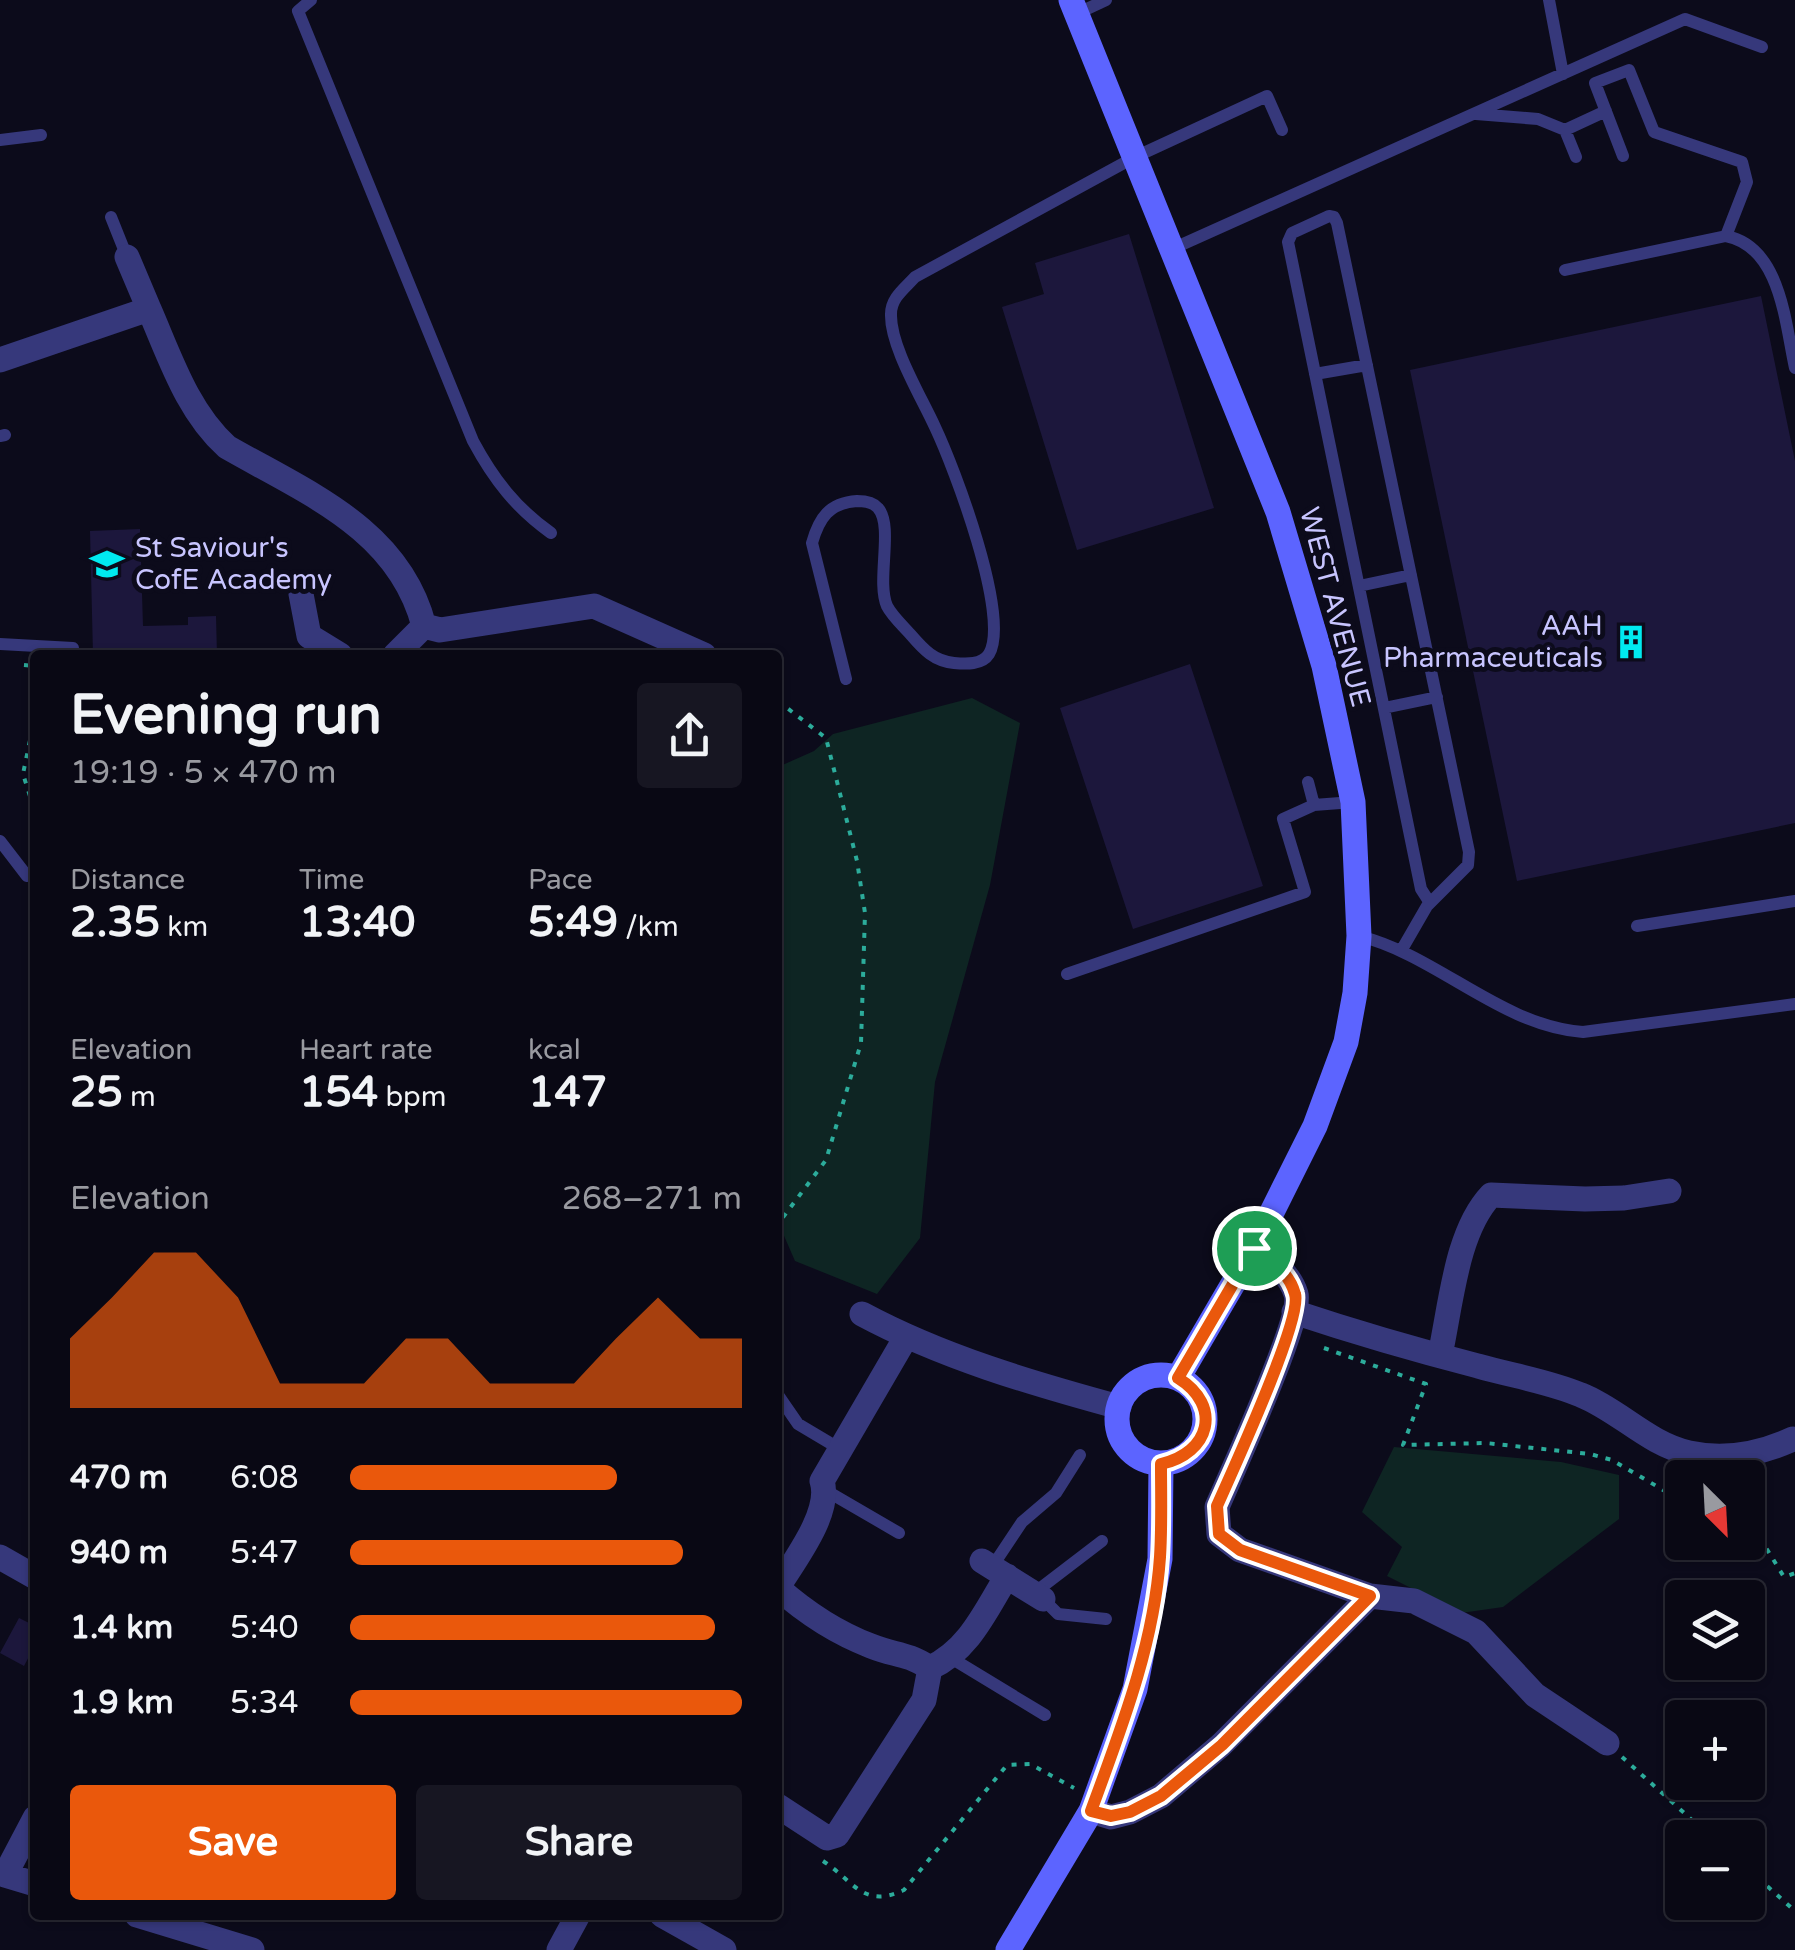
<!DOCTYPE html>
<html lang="en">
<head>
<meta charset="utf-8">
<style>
	body { margin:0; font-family:"Varela Round",sans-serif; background:#171622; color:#f1f3f6; height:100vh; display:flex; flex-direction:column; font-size:38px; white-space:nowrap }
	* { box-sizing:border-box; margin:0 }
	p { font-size:32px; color:#999aa0 }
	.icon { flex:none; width:55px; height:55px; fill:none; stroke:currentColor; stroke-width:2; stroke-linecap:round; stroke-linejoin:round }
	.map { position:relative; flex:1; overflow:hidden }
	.details { position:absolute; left:30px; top:650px; width:752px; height:1270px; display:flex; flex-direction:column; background:#090814; border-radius:10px; box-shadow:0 2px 8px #0004,0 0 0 2px #292934 }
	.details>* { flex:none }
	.needle { width:65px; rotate:156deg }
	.controls { position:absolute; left:1665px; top:1460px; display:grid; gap:20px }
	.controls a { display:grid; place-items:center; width:100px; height:100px; border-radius:10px; background:#090814; box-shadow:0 2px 8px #0004,0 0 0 2px #292934; font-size:50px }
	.pin { position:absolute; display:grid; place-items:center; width:85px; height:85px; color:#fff; margin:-42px; border:5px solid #fff; border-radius:50%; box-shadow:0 2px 10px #0007 }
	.round { display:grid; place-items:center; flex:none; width:105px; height:105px; border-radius:10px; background:#171622 }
	.headline { display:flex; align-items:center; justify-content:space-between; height:170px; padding:0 40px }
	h1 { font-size:55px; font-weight:700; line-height:75px }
	.figures { display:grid; grid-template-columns:repeat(3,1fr); gap:15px; height:170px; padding:10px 40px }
	.figures div { display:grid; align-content:center }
	.figures b { font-size:42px; font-weight:700 }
	.figures small { font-size:28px; font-weight:400 }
	.figures p { font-size:28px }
	.chart { height:280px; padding:20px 40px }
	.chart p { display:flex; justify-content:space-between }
	.chart svg { width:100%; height:180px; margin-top:10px; fill:#ea580c; opacity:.7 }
	.button { display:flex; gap:20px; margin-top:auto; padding:20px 40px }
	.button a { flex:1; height:115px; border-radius:10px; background:#ea580c; color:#fff; font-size:40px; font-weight:700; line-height:115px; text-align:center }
	.button a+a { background:#171622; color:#f1f3f6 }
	ul { padding:0 40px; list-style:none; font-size:32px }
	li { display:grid; grid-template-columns:160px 120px 1fr; align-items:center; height:75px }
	li i { height:25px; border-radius:12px; background:#ea580c }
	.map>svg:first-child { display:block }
</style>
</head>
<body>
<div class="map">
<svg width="1795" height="1950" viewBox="0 0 1795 1950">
	<rect width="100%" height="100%" fill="#0c0b1b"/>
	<!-- green -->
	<path fill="#0e2523" d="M972,698L1020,723L990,885L935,1082L920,1238L877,1294L795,1261L778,1222V767L814,751L833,734Z
		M1394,1447L1561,1462L1619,1475V1519L1503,1607L1461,1613L1387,1576L1402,1547L1362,1512Z"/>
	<!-- building -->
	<path fill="#1c173c" d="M1129,234L1214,508L1077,550L1002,307L1044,294L1035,263Z
		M1761,296L1795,461V823L1517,881L1410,370Z
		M140,529L143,626L188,625V617L216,616L217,655H93L90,531Z
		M1190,664L1263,886L1133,929L1060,708Z
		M19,1618L35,1626V1645L24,1666L0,1653Z"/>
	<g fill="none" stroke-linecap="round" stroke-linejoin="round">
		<!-- path -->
		<path stroke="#2cac9b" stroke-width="4" stroke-dasharray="5 8" stroke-linecap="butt" d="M24,665L35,666
			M35,689L34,721L23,774L35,812
			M778,701L826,738L857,861L865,913L861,1043L826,1160L778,1224
			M1324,1348L1426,1384L1403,1445L1486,1443L1590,1454L1612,1460L1682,1501
			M1748,1532L1760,1538L1784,1577L1795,1573
			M1622,1757L1712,1838
			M823,1861C855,1882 863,1909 904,1890L1007,1765L1030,1764L1074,1788
			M1748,1869L1795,1911"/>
		<!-- lane -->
		<path stroke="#36387b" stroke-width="12" d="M311,0L298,11L473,441C494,480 516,508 551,533
			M1549,0L1563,74
			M1076,14L1106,0
			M1476,114L1538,119L1565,130L1576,157
			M1565,130L1606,111
			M0,140L41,135
			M1623,156L1595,83L1629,70L1654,132L1742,162L1747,182L1726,236
			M111,217L127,257
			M1172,249L1685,19L1762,47
			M1565,270L1726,236C1781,247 1785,323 1795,368
			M1315,374L1367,365
			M0,436L5,435
			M1359,586L1411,575
			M0,644L73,648
			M846,679L812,543C819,518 829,503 857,501C864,501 873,502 878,508C894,526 876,581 887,606C892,616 904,627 911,635C924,650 934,661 954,663C966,664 982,665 989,654C1011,617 954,467 935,427C922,398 890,346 891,314C891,298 904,289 915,277L1135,157L1267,96L1282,130
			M1384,708L1437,697
			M1308,782L1314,805
			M0,841L27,876
			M1637,926L1795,901
			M1359,936C1437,955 1501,1026 1583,1032L1795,1004
			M1401,951L1427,906L1468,865L1469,852L1337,223L1334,217L1329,216L1292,233L1288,242L1421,889L1430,903
			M1067,974L1305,892L1283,819L1314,805L1353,802
			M778,1395L798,1424L840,1449
			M825,1490L899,1533
			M992,1567L1022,1522L1056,1493L1080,1455
			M1034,1593L1102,1541
			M1043,1599L1058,1614L1106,1619
			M951,1658L1045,1715"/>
		<!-- street -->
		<path stroke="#36387b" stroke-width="25" d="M127,257L149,309
			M0,360L149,309C170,357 187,411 227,447C307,493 399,529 424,626L440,630L594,606L704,655
			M301,594L309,636L340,655
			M395,655L424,626
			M1254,1248C1272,1262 1289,1272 1296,1294C1303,1318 1231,1474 1217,1507L1219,1534L1240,1550L1370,1596L1414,1601L1476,1632L1535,1695L1607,1743
			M1294,1312C1354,1332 1416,1350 1478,1366C1513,1376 1548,1381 1581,1395C1619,1410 1648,1444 1689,1453C1726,1461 1760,1454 1793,1439
			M862,1314C942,1357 1031,1383 1119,1407
			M1440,1355C1451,1305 1456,1232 1491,1195L1585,1199L1624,1198L1669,1191
			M0,1557L35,1577
			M982,1561L1043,1599
			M778,1587C794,1561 832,1512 822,1481L906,1337
			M778,1588C805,1612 837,1633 871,1646C896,1656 905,1652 930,1668
			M930,1668C969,1650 985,1612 1007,1576
			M778,1806L827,1838L837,1835L924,1700L930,1668
			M1091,1811L1111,1817L1130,1812L1161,1796L1221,1745L1370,1596
			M35,1818L5,1875L35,1884
			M137,1915L252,1950
			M662,1915L724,1950
			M559,1950L578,1915"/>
		<!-- secondary -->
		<path stroke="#5c64ff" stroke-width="25" d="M1071,0L1278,512L1324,666L1353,802L1359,936L1355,993L1346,1042L1315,1126L1254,1248L1178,1378
			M1117 1419a44 44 0 1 1 88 0a44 44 0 1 1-88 0Z
			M1008,1950L1091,1811L1135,1689L1160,1559L1161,1464"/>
	</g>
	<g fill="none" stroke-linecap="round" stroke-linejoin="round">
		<!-- route casing -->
		<g stroke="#fff" stroke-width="20">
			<path id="route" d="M1254,1248C1272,1262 1289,1272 1295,1294C1303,1318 1231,1474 1217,1506L1219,1534L1240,1550L1370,1596L1222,1745L1161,1796L1130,1812L1111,1816L1091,1811C1121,1729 1154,1645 1160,1557C1162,1526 1161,1494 1161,1464C1210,1453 1223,1406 1178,1378Z"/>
		</g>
		<!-- route -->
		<use href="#route" stroke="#ea580c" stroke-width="12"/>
	</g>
	<!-- icons -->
	<defs>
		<g id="school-bare" transform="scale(2.7)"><path d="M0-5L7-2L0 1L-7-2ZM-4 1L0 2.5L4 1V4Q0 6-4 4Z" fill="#00eaf0" stroke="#0c0b1b" stroke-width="2.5" paint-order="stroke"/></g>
		<g id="building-bare" transform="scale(2.7)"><path d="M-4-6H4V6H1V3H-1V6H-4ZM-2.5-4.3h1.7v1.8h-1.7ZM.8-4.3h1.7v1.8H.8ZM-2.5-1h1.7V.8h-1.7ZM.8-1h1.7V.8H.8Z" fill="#00eaf0" stroke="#0c0b1b" stroke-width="2.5" paint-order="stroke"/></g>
	</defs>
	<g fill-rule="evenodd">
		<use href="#school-bare" x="107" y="564"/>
		<use href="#building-bare" x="1631" y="642"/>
	</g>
	<g text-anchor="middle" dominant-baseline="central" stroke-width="10" stroke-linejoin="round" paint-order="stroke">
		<!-- poi labels -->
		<g font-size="28" fill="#c8c5ff" stroke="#0c0b1b" text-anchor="start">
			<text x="135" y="548">St Saviour's<tspan x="135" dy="32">CofE Academy</tspan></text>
			<text x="1603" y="626" text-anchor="end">AAH<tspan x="1603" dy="32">Pharmaceuticals</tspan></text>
		</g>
		<!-- street labels -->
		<g font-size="28" fill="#c8c5ff" stroke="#0c0b1b">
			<text transform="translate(1335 607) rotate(75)">WEST AVENUE</text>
		</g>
	</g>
</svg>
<div class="controls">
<a><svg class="needle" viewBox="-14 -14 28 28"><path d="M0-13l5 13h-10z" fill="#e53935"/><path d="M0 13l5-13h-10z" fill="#999aa0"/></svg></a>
<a><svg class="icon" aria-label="layers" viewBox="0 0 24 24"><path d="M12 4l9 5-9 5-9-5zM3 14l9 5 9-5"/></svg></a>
<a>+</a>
<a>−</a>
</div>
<div class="pin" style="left:1254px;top:1248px;background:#1e9e55"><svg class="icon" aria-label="arrive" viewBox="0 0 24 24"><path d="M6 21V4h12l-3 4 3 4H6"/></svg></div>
<section class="details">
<div class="headline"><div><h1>Evening run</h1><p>19:19 · 5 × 470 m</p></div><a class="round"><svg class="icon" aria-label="share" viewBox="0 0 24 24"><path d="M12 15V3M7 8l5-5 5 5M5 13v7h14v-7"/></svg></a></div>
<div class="figures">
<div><p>Distance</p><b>2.35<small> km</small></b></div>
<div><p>Time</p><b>13:40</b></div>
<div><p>Pace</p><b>5:49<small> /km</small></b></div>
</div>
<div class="figures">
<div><p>Elevation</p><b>25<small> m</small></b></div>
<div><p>Heart rate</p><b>154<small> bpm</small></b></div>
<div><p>kcal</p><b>147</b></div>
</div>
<div class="chart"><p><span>Elevation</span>268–271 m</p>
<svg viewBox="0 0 160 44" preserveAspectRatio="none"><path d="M0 44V27L10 17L20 6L30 6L40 17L50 38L60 38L70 38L80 27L90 27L100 38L110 38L120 38L130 27L140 17L150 27L160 27V44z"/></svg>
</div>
<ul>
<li><b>470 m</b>6:08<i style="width:68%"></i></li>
<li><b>940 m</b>5:47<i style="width:85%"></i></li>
<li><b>1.4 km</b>5:40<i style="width:93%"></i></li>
<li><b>1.9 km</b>5:34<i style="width:100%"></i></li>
</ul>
<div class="button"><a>Save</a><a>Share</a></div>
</section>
</div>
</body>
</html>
